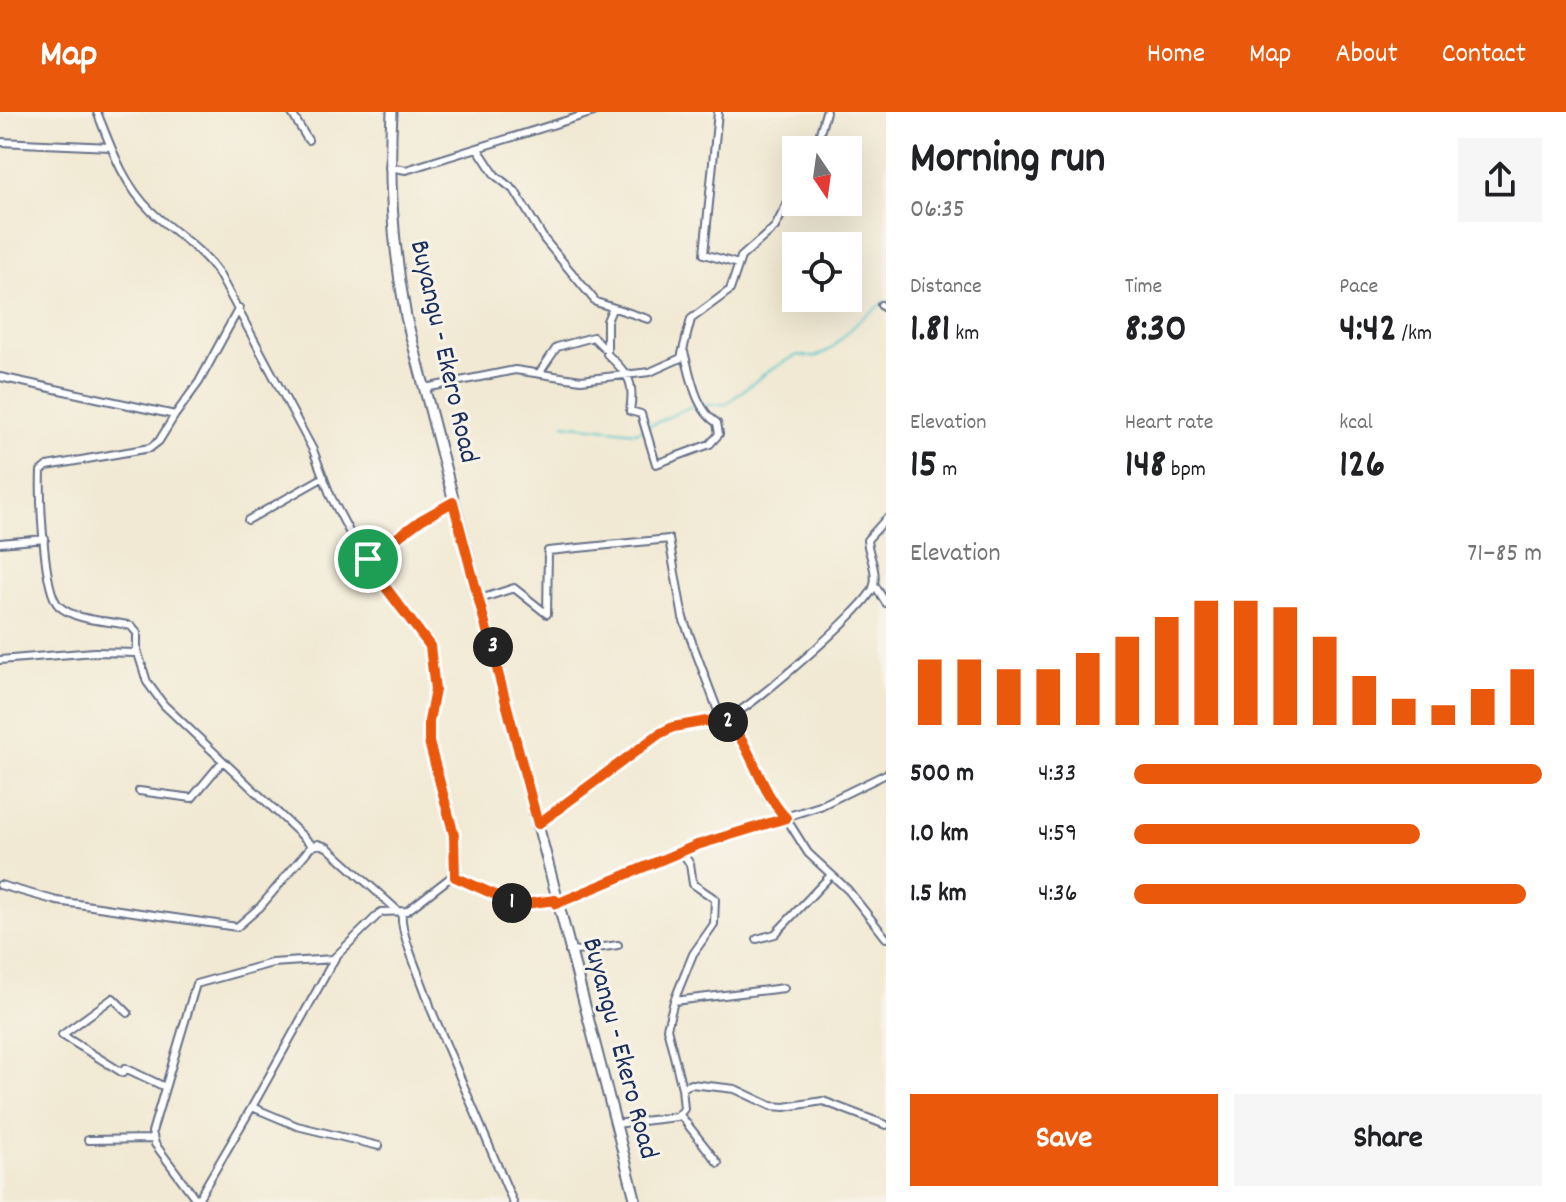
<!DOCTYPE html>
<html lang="en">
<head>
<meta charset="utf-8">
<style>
	body { margin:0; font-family:Dekko,sans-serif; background:#f6f6f6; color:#202124; height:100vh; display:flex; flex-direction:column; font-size:30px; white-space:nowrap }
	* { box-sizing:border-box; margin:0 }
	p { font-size:26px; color:#757577 }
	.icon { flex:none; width:44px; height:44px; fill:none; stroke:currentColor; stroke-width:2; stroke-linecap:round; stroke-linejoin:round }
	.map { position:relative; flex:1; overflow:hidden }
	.drawer { display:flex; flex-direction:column; background:#fff; width:680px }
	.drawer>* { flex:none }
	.needle { width:52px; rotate:167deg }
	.tools { position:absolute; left:782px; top:24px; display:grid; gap:16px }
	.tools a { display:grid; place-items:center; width:80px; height:80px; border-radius:0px; background:#fff; box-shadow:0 8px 32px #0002; font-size:40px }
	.pin { position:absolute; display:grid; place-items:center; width:68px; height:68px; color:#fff; margin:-34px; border:4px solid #fff; border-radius:50%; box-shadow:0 2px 8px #0007 }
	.km { position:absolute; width:40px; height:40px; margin:-20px; border-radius:50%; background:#222; color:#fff; font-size:22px; line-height:40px; text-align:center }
	.round { display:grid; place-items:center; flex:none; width:84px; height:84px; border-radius:0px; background:#f6f6f6 }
	.headline { display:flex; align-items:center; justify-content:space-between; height:136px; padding:0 24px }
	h1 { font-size:44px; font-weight:700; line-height:60px }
	.stats { display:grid; grid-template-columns:repeat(3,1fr); gap:12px; height:136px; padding:8px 24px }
	.stats div { display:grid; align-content:center }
	.stats b { font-size:40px; font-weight:700 }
	.stats small { font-size:22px; font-weight:400 }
	.stats p { font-size:22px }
	.chart { height:224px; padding:16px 24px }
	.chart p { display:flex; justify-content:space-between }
	.chart svg { width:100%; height:144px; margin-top:8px; stroke:#ea580c; stroke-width:6 }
	.action { display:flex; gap:16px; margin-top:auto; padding:16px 24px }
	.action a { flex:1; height:92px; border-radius:0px; background:#ea580c; color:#fff; font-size:32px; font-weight:700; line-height:92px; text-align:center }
	.action a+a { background:#f6f6f6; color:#202124 }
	ul { padding:0 24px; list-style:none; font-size:26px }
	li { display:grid; grid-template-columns:128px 96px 1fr; align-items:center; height:60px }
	li i { height:20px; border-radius:10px; background:#ea580c }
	header { display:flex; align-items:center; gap:48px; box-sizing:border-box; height:112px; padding:0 40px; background:#ea580c; color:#fff }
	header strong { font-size:38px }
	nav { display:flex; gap:44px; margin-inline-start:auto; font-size:28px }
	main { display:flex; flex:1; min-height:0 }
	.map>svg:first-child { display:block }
</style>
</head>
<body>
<header>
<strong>Map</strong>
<nav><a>Home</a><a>Map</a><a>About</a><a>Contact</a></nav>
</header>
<main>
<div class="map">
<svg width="886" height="1090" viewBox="0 0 886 1090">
	<rect width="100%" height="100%" fill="#f7f3e8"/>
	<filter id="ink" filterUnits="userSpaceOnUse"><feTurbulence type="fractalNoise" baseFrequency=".0125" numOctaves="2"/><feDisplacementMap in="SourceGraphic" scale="16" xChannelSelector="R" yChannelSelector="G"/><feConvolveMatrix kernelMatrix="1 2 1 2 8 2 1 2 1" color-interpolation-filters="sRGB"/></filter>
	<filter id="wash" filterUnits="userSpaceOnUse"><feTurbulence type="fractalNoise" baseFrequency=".006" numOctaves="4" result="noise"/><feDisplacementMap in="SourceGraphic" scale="32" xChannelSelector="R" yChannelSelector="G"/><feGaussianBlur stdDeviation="1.8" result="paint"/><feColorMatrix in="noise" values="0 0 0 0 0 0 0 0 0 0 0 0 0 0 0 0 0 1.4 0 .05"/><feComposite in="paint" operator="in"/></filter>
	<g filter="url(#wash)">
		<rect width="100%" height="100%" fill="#f1e9d3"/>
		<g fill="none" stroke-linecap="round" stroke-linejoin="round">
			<!-- stream -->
			<path stroke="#59c7cd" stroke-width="2" d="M563,312L636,320L692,294L726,292L767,260L797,243L815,245L831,237L863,205L886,189"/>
		</g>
	</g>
	<g filter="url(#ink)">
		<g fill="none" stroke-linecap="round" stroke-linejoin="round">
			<!-- street casing -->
			<g stroke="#667087" stroke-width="10">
				<path id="street" d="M97,0C111,35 123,72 151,99C175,122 201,135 220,164L313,338L331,385L354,429L430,534L435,578L428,619L454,723L455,765
					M291,0L308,28
					M718,0L704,142L738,152
					M0,30L111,35
					M478,37L495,63L515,79L544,127L596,190L648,207
					M815,38L826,0
					M389,55L406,58L594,0
					M881,193L886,197
					M612,197L607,209V242C629,263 635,270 630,299L641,302L656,352L710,332L719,322L717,311C695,297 691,264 684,240
					M540,260L557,235L593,225L606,238
					M0,265L175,303L199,270L239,196
					M425,276L515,258L581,268L650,260L681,246L691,207L730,178L741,145L775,115L796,74
					M248,408L324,365
					M0,431L45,427
					M368,447L421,408L453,390
					M874,472L886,491
					M480,487L514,476L547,502L548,439L669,427L683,506L721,607
					M137,541V521L131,514C110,508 77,510 59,494C43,480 40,383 41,359L47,354L150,336L159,329L175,303
					M0,548L94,540L138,541L147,570L164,593L313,734
					M724,606L743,629L768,686L786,706L808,741L848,778L886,826
					M139,679L192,686L222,650
					M538,712L659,622C682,610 707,614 731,604C753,594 865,497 873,476C879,460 868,443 867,428L886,407
					M0,773L57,789L237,815L260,795L310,736L318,732L327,735L396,797
					M556,792L697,733L820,694L886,662
					M402,801C399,822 424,871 431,897L513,1090
					M757,827L775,822L831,763
					M569,840L618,833
					M674,889L693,842L714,812L715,787L693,772L690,752L682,740
					M128,901L113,886L62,923L123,961L125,956L165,975
					M682,976L667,916L674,889L784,876
					M252,995L335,846
					M680,1003L718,1051
					M615,1012L677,1005L684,997L682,976L691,972L735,977L771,994L785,995L823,989L886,1013
					M88,1028L153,1027
					M197,1089L252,995L297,1014L379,1034
					M198,1090L155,1032L152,1020L196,872L272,851L333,847L381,800L407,799L451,765L518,793L555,788"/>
			</g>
			<!-- primary casing -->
			<g stroke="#667087" stroke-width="13">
				<path id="primary" d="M392,0C388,70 393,136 406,205L636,1090"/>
			</g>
			<!-- street -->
			<use href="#street" stroke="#fff" stroke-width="6"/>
			<!-- primary -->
			<use href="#primary" stroke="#fff" stroke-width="9"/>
		</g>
	</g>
	<g fill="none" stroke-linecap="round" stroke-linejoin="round" filter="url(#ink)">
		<!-- route casing -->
		<g stroke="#fff" stroke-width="16">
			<path id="route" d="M453,390L538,712L659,622L673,615L724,606C753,633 757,675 786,706L697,733L556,792L555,788L518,793L455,765L454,723L429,630V609L435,578L430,534L374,460L368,447L421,408Z"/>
		</g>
		<!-- route -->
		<use href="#route" stroke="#ea580c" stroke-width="10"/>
	</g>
	<g text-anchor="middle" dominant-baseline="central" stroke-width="6" stroke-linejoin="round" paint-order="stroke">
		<!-- street labels -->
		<g font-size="28" fill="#1b2f5e" stroke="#f7f3e8">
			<text transform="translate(442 240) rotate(77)">Buyangu - Ekero Road</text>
			<text transform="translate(618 937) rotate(75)">Buyangu - Ekero Road</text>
		</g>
	</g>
</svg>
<div class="tools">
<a><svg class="needle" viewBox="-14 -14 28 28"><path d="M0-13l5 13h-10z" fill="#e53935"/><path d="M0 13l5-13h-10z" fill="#757577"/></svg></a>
<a><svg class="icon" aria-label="locate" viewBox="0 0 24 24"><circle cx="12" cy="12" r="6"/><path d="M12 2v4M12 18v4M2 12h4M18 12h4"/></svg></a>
</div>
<div class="pin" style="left:368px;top:447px;background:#1e9e55"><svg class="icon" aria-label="arrive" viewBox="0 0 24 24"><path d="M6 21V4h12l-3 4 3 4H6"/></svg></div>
<b class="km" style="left:512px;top:791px">1</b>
<b class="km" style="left:728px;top:610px">2</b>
<b class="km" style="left:493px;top:535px">3</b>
</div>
<section class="drawer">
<div class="headline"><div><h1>Morning run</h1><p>06:35</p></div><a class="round"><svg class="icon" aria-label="share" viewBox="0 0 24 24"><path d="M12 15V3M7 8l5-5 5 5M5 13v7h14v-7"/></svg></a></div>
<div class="stats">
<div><p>Distance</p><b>1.81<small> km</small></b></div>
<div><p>Time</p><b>8:30</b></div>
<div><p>Pace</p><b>4:42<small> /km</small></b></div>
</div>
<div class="stats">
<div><p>Elevation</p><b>15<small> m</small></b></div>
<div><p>Heart rate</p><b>148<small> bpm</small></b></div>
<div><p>kcal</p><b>126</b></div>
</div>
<div class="chart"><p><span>Elevation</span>71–85 m</p>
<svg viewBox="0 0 160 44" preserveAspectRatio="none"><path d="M5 44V24M15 44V24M25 44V27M35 44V27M45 44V22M55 44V17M65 44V11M75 44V6M85 44V6M95 44V8M105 44V17M115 44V29M125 44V36M135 44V38M145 44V33M155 44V27"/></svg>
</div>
<ul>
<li><b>500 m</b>4:33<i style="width:100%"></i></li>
<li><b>1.0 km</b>4:59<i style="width:70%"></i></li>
<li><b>1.5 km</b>4:36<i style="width:96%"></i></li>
</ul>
<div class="action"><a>Save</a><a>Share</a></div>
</section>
</main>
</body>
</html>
